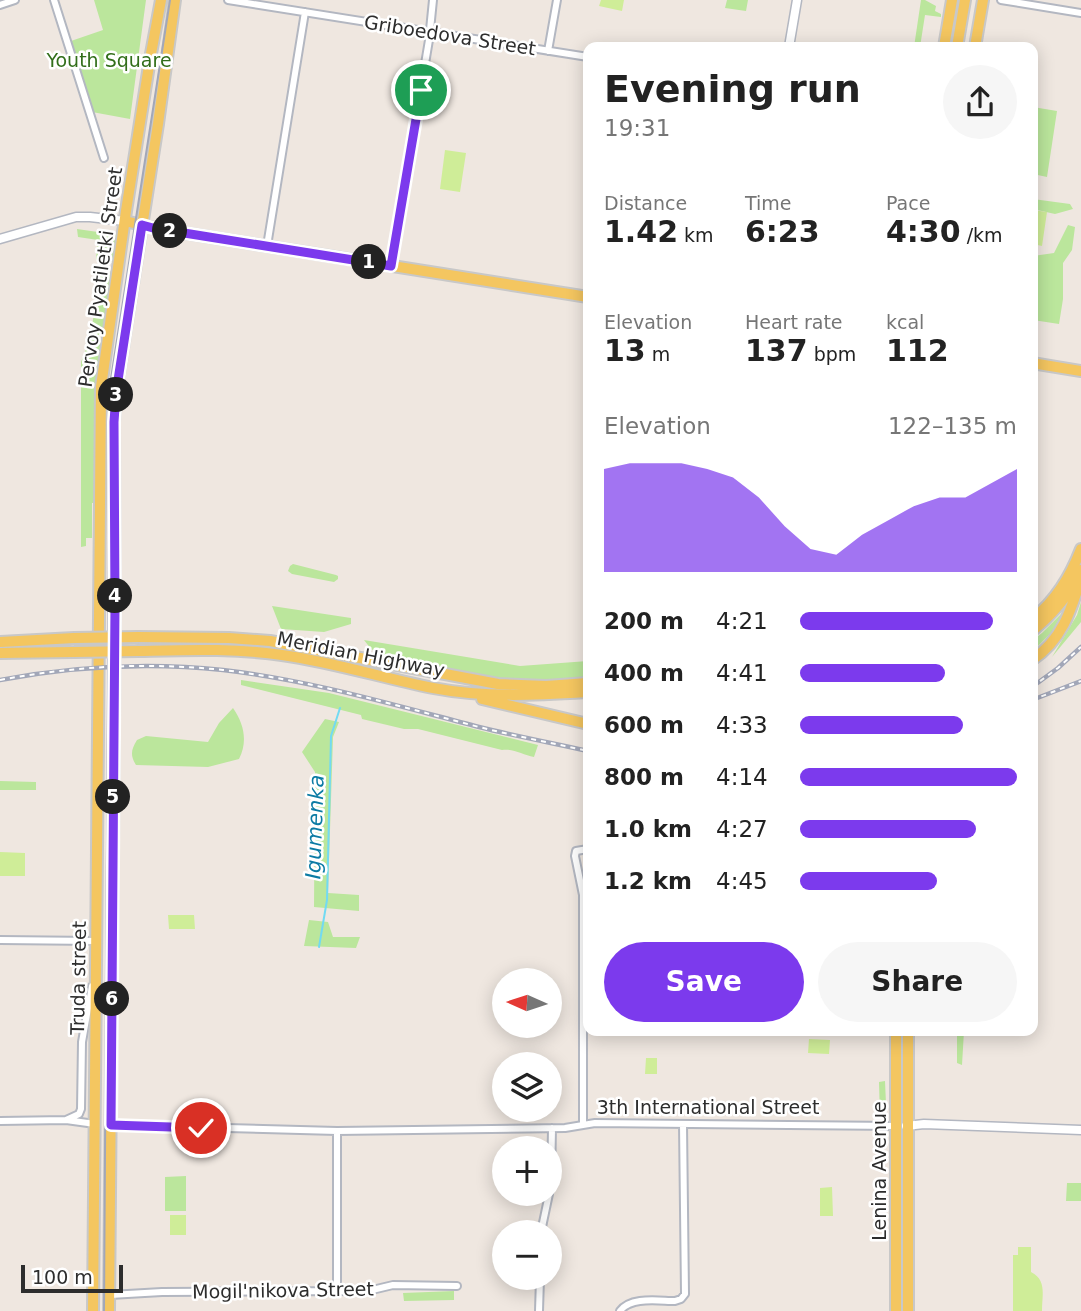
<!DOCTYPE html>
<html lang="en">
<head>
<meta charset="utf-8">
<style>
	body { margin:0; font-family:"DejaVu Sans",sans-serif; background:#f6f6f6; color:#222; height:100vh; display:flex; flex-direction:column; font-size:26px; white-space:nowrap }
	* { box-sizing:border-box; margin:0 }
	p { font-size:23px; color:#767676 }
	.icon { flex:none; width:38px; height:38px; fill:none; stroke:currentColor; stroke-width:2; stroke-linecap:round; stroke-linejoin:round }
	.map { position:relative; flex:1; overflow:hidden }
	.sheet { position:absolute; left:583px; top:42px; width:455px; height:994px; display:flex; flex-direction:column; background:#fff; border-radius:14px; box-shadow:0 4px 18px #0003 }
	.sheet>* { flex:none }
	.needle { width:46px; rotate:273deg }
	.controls { position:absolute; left:492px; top:968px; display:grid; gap:14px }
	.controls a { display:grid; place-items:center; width:70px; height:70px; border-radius:50%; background:#fff; box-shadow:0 4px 18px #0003; font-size:35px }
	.scale { position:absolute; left:21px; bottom:18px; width:102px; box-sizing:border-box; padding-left:7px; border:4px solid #2d2d2d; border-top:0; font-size:19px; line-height:24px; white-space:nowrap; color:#2d2d2d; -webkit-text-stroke:5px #fff; paint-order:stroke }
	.pin { position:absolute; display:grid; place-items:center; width:60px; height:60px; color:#fff; margin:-30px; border:4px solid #fff; border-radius:50%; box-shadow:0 2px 7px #0007 }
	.km { position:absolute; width:35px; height:35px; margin:-18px; border-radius:50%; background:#222; color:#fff; font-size:19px; line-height:35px; text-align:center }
	.round { display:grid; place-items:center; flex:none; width:74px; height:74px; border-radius:37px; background:#f6f6f6 }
	.head { display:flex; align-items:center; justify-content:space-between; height:119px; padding:0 21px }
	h1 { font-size:38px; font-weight:700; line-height:52px }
	.metrics { display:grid; grid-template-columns:repeat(3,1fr); gap:10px; height:119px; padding:7px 21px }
	.metrics div { display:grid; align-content:center }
	.metrics b { font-size:30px; font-weight:700 }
	.metrics small { font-size:19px; font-weight:400 }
	.metrics p { font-size:19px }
	.chart { height:196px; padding:14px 21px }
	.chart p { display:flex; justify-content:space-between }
	.chart svg { width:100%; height:126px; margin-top:7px; fill:#7c3aed; opacity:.7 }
	.button { display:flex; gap:14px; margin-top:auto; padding:14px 21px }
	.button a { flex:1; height:80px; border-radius:42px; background:#7c3aed; color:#fff; font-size:28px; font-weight:700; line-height:80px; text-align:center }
	.button a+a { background:#f6f6f6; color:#222 }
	ul { padding:0 21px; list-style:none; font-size:23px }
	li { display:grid; grid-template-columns:112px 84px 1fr; align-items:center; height:52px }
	li i { height:18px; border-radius:9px; background:#7c3aed }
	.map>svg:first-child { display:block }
</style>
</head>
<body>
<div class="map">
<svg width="1081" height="1311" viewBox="0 0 1081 1311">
	<rect width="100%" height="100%" fill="#efe7e0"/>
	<!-- green -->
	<path fill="#bbe69c" d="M94,0H146L130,119L92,112L71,41L103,30Z
		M727,0H748L746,11L725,8Z
		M921,0H925L936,6L935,11L941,14V17L925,15L920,47H914Z
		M1033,107L1057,111L1047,177L1033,174Z
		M1033,199L1070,204L1073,209L1055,214L1033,209Z
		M1068,225L1075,227L1072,250L1063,263V299L1059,324L1033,320V256L1054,253Z
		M77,229L105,233L100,262L96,259L98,240L78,237Z
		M107,233L118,235L115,262H102Z
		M103,271H109L112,274L104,333L98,335L91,333L100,272Z
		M90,339L99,341L102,345L96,389L95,503H92V538H86V546L81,547V362Z
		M293,564L336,575L338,576V579L334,582L292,574L288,571L290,566Z
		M1081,602V622L1052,657L1077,615Z
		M272,606L351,618V624L324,632L281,629Z
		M1063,612L1052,632L1033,651V640L1042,633Z
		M364,640L520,666L588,661V678L533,681L495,680L391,660L371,649Z
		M241,680L329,693L538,745L534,757C523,755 513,748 502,750L418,729H404L362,719L361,715L241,685Z
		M233,708C244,724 248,741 239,759L208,767L136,765C130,755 131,750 137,740L146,736L208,742L219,723Z
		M325,719L339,722L333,737L328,893L359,895V911L314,907L315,772L302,752Z
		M0,781L36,782V790H0Z
		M309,920L328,922L333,937H360L356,948L304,946Z
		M957,1031H964L962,1065L957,1063Z
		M885,1081L886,1104L883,1115L880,1117L879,1082Z
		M186,1176V1211H165V1177Z
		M1067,1183H1081V1201H1066Z
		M454,1291V1300L404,1301L403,1293Z"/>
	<!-- pitch -->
	<path fill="#cfed98" d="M601,0H624L622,11L599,6Z
		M445,150L466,153L460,192L440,189Z
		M1033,210L1047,212L1042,246L1033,244Z
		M0,852L25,853V876H0Z
		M168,915H194L195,929H169Z
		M809,1039L830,1040L829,1054L808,1053Z
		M646,1058H657V1074H645Z
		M832,1187L833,1216H820V1188Z
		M170,1215H186V1235H170Z
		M1018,1247H1031V1272C1047,1280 1042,1295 1042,1311H1013V1255H1018Z"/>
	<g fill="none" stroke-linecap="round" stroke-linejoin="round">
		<!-- stream -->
		<path stroke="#72daf2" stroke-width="2" d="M319,947L327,900L331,736L340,708"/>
		<!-- minor casing -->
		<g stroke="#b3b7c1" stroke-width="10">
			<path id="minor" d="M54,0L104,158
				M228,0L588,57
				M1001,0L1081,13
				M0,5L15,0
				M548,51L557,0
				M267,246L305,12
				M391,266L429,40L433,0
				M0,940L96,941
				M66,1120L79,1114L81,1109L82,1042L92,986
				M0,1121L66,1120L95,1124
				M111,1125L337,1131L565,1128L595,1123L897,1126
				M583,1125V895L575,856L576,851L588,849
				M337,1131V1291
				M550,1190L551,1183L552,1128
				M541,1232L549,1194
				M110,1295L162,1292L368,1291L393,1285L457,1286
				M539,1311L540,1278
				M620,1311C631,1296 659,1301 675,1301L681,1299L685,1294L683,1124"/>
		</g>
		<!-- tertiary casing -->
		<g stroke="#b3b7c1" stroke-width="11">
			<path id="tertiary" d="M789,47L797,0
				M0,239L76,217H90L125,221
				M906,1126L924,1124L1081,1130"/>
		</g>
		<!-- primary casing -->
		<g stroke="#c8c8c8" stroke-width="14">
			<path id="primary" d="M944,47L952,0
				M957,47L965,0
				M975,47L983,0
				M125,221L159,229L588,297
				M1032,363L1081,371
				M1032,620C1056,600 1070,577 1081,549
				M1032,631C1053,614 1070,594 1081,570
				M138,637L229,638L270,641L498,684L546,686L588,683
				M0,642L74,638
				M138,651C186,650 234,648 282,655C333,662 383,678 433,688C485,698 536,695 588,692
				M0,653L74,652
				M1032,660C1062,640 1071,611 1081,578
				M482,699L588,724
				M908,1031V1311
				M93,1311L101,387L126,211L150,59L161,0
				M109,1311L115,605L114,422L116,393L158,124L175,0
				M896,1311V1031"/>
		</g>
		<!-- minor -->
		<use href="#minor" stroke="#fff" stroke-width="6"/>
		<!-- tertiary -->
		<use href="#tertiary" stroke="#fff" stroke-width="8"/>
		<!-- primary -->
		<use href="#primary" stroke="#f4c660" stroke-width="10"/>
		<!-- tram -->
		<path stroke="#a2a7b8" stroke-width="2" d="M104,1311L110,385L170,0"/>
		<!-- rail casing -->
		<g stroke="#a2a7b8" stroke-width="4.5">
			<path id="rail" d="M0,680C74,666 148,662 223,670C310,680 394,705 479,727C515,736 552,743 588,751
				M1032,687L1058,668L1081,647
				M1032,700L1081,681"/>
		</g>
		<!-- rail -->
		<use href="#rail" stroke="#fff" stroke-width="2" stroke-dasharray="5" stroke-linecap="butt"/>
		<!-- primary-bridge casing -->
		<g stroke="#c8c8c8" stroke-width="14" stroke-linecap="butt">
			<path id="primary-bridge" d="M74,638L138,637
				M74,652L138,651"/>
		</g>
		<!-- primary-bridge -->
		<use href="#primary-bridge" stroke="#f4c660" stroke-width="10"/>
	</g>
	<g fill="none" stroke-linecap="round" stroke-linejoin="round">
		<!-- route casing -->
		<g stroke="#fff" stroke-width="14">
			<path id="route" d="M201,1128L111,1125L115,605L114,422L116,393L142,225L153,228L391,266L421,90"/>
		</g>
		<!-- route -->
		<use href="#route" stroke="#7c3aed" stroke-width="9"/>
	</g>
	<g text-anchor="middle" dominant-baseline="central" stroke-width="5" stroke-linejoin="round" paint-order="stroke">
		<!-- street labels -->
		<g font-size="19" fill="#2d2d2d" stroke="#fff">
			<text transform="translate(450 35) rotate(9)">Griboedova Street</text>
			<text transform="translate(100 277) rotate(-82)">Pervoy Pyatiletki Street</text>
			<text transform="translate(361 654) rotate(11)">Meridian Highway</text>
			<text transform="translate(78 978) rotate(-89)">Truda street</text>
			<text x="708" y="1107">3th International Street</text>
			<text transform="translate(879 1171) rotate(-90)">Lenina Avenue</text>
			<text transform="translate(283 1290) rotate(-1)">Mogil'nikova Street</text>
		</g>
		<!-- park labels -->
		<g font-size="19" fill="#326e1a" stroke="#fff">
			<text x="109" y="60">Youth Square</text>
		</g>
		<!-- water labels -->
		<g font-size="21" font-style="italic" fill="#0b7ba4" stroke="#fff">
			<text transform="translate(315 827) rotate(-88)">Igumenka</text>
		</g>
	</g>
</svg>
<div class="controls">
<a><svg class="needle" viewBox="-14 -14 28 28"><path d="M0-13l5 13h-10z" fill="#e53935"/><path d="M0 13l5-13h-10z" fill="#767676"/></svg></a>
<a><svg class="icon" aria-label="layers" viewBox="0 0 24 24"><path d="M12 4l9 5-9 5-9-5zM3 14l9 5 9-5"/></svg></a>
<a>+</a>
<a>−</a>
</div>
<div class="scale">100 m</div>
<div class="pin" style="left:421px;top:90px;background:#1e9e55"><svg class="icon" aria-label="arrive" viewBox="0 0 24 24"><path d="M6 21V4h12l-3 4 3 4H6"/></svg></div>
<div class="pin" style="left:201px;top:1128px;background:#d93025"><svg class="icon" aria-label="check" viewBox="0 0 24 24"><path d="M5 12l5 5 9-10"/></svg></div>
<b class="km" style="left:369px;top:262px">1</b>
<b class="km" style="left:170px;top:231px">2</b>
<b class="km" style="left:116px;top:395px">3</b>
<b class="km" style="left:115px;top:596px">4</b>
<b class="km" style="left:113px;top:797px">5</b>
<b class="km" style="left:112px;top:999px">6</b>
<section class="sheet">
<div class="head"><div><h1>Evening run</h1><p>19:31</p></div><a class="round"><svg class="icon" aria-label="share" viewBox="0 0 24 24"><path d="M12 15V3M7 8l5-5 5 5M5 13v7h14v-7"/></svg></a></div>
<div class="metrics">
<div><p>Distance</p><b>1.42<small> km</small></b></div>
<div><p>Time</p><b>6:23</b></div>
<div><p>Pace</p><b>4:30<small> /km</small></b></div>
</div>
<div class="metrics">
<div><p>Elevation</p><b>13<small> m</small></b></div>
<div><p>Heart rate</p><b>137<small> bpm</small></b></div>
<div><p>kcal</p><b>112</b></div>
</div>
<div class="chart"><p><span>Elevation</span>122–135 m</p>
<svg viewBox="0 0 160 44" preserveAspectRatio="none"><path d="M0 44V8L10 6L20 6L30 6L40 8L50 11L60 18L70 28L80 36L90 38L100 31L110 26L120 21L130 18L140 18L150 13L160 8V44z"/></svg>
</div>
<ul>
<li><b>200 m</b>4:21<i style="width:89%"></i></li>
<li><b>400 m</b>4:41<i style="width:67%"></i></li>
<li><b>600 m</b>4:33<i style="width:75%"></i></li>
<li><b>800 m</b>4:14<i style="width:100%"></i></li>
<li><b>1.0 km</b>4:27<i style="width:81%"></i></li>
<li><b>1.2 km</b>4:45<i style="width:63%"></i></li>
</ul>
<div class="button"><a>Save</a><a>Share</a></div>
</section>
</div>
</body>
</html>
